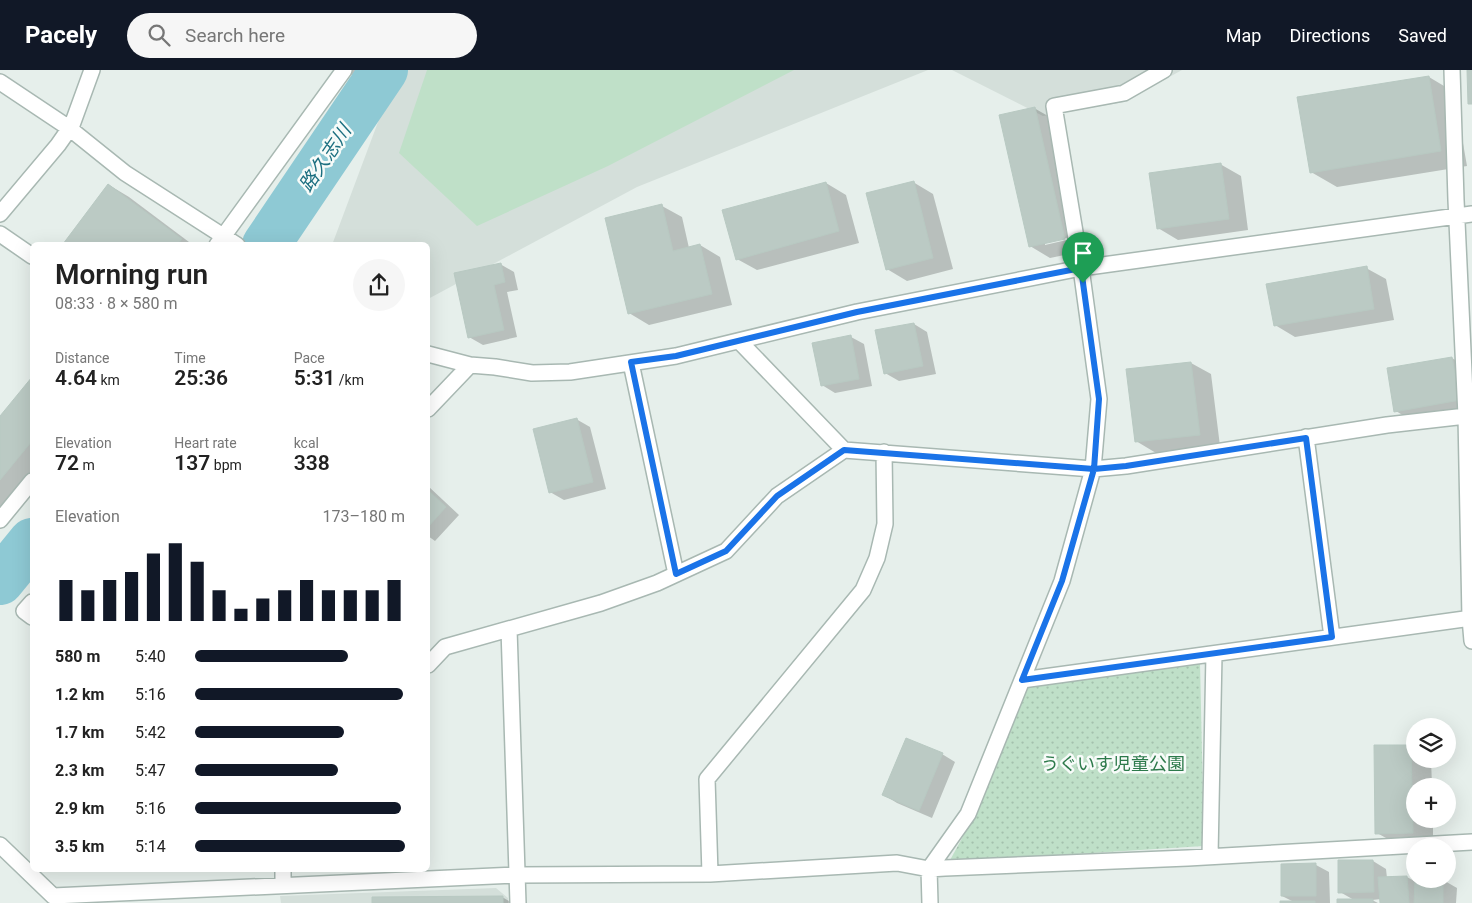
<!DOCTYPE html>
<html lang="en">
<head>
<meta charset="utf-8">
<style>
	body { margin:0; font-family:Roboto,"Noto Sans JP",sans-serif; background:#f6f6f6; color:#222; height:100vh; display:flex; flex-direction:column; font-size:19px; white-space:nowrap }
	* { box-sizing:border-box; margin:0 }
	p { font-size:16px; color:#767676 }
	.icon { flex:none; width:28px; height:28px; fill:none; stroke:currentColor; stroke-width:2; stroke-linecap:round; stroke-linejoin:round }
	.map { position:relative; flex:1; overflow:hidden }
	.sheet { position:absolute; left:30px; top:172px; width:400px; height:630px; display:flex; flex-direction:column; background:#fff; border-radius:8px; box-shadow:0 5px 20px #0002 }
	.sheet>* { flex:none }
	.tools { position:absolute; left:1406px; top:648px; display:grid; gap:10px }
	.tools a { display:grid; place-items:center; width:50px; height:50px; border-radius:50%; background:#fff; box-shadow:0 5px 20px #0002; font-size:25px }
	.pin { position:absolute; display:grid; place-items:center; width:42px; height:42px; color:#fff; margin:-51px -21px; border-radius:50% 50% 50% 0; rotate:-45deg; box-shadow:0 0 5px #0007 }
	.pin .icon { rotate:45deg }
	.round { display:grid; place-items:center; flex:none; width:52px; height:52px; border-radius:26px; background:#f6f6f6 }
	.summary { display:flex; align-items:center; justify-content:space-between; height:85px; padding:0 25px }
	h1 { font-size:28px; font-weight:600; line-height:38px }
	.metrics { display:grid; grid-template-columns:repeat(3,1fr); gap:8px; height:85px; padding:5px 25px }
	.metrics div { display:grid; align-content:center }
	.metrics b { font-size:21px; font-weight:600 }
	.metrics small { font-size:14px; font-weight:400 }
	.metrics p { font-size:14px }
	.chart { height:140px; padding:10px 25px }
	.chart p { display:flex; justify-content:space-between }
	.chart svg { width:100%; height:90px; margin-top:5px; stroke:#111827; stroke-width:6 }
	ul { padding:0 25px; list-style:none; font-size:16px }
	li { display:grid; grid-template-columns:80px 60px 1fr; align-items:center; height:38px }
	li i { height:12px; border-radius:6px; background:#111827 }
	header { display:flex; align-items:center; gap:30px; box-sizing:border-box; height:70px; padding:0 25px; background:#111827; color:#fff }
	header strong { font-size:24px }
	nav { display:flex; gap:28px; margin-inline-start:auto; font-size:18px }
	.search { width:350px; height:45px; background:#f6f6f6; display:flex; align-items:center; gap:12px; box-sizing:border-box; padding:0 18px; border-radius:28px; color:#767676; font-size:19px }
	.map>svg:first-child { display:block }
</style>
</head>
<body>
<header>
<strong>Pacely</strong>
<div class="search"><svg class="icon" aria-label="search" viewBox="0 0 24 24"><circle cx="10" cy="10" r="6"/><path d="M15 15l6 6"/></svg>Search here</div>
<nav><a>Map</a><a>Directions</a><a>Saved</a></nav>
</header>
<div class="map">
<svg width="1472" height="833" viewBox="0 0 1472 833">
	<defs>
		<pattern id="green-dots" width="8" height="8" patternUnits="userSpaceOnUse" patternTransform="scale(1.25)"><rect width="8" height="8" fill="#bfe0c8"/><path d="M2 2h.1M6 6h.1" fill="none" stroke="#a4c1ad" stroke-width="1.8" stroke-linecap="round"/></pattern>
	</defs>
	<rect width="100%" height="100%" fill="#e6efeb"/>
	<!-- built -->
	<path fill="#d4dfda" d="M404,0H928L637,117L428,229V175H332L384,36Z
		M952,0H1182L1124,32L1043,46Z
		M496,818L508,828V833H281L280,826Z"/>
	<!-- green -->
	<path fill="url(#green-dots)" d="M1200,592L1204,776L949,792L972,750L1025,617Z"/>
	<!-- pitch -->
	<path fill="#bfe0c8" d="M427,0H794L608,96L477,156L399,83Z"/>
	<!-- shadow -->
	<path fill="#0003" fill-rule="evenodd" d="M336,0H370L365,9Z
		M1429,7L1454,22L1467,96L1337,117L1311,102Z
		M1034,38L1055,50L1084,181L1050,188L1030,176ZM1071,167V169L1045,175V172Z
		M1220,94L1241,106L1248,160L1178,170L1158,158Z
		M913,112L933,124L953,199L907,211L887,199Z
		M826,113L846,125L859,173L757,200L737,189Z
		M109,115L129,127L193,175H67L65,174Z
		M662,136L682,147L689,178L700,175L720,187L732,235L649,255L629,243Z
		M500,194L514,202L518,220L507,222L517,267L483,275L469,267Z
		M1366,198L1386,209L1394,250L1295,267L1275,255Z
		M914,254L927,262L936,304L899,311L885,303Z
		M851,267L864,274L872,316L835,323L822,315Z
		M1452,288L1465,296L1472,338L1409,349L1396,341Z
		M1191,293L1211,304L1220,376L1156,383L1136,371L1128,300Z
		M32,309V406L0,445V348Z
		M576,349L590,357L606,419L564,430L550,422Z
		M428,416L459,445L435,471L428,466Z
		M1375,676H1411L1415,678V689H1431L1432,716H1415V749H1433V774H1397L1377,763Z
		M942,684L955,692L932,748L897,733L884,725Z
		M1373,791L1386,799L1387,808L1407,807L1416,812V809L1443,810L1457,818L1456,833H1381V829L1372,830L1378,833H1339L1354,830L1340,822Z
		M1316,795L1329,802L1330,833H1281L1294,832L1282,826Z
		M502,827L509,831V833H373Z"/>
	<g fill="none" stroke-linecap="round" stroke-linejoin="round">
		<!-- river -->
		<path stroke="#8ec9d4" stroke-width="48" d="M266,175L384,0
			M0,511L32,472"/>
	</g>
	<!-- building -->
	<path fill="#bbcac4" stroke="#b8c9c2" d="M1467,0H1472V34H1468Z
		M1429,6L1441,81L1310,103L1297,27Z
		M1035,37L1065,169L1029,177L999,45Z
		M1221,93L1229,149L1157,159L1149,103Z
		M914,111L933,188L886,200L866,123Z
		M826,112L839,161L736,190L722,140Z
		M108,114L182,169L177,175L63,174Z
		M662,134L673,181L700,174L712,224L628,244L605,148Z
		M501,193L505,212L494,215L504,260L468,268L454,203Z
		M1367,196L1374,239L1274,256L1266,214Z
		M914,253L923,296L884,304L875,260Z
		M851,265L859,309L821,316L812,273Z
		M1452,287L1460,330L1394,342L1387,298Z
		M1191,292L1200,365L1135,372L1126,299Z
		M32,307V371L0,410V346Z
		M577,348L593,412L549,423L533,359Z
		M428,420L446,437L428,457Z
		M906,668L943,683L919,741L882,725Z
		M1374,675H1411L1413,763L1375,764Z
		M1338,790H1373L1374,822L1338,823Z
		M1316,793V826H1281V794Z
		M1407,806L1409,833H1380L1378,807Z
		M1415,809H1443V833H1414Z
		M503,826V833H372V827Z
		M1337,829H1373V833H1337Z
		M1280,831H1315V833H1280Z"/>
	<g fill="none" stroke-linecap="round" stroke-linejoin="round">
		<!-- minor casing -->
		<g stroke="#a8b8b2" stroke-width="18">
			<path id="minor" d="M1452,0L1456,130L1466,346L1470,548L1472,571
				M0,12L69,58L125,103L237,175
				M0,144L58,75L72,55L92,0
				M0,164L32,186
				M217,175L344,0
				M740,272L844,380
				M428,284L470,295L495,297L532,303L570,302L676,286L857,242L1081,198L1472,144
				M631,293L676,504
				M428,339L470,295
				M1306,367L1332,567
				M0,450L32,411
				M32,532L24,541L32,547
				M509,559L518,833
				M428,595L445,577L601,533L657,513L726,481L777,426L844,380L1093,399L1126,396L1387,355L1466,346
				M1022,610L1472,548
				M0,775L53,826L518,805L710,804L897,793L929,799L945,798L1188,788L1472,772
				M1210,786L1214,584
				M710,804L707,709L863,520L877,488L885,454L884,382
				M283,815V800
				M930,833L929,799L968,744L1062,511L1093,399L1099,329L1081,198L1054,36L1124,23L1164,0"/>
		</g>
		<!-- minor -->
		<use href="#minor" stroke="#fff" stroke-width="15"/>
	</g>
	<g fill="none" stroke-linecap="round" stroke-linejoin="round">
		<!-- route casing -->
		<g stroke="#fff" stroke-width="10">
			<path id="route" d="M1083,213L1081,198L857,242L676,286L631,292L676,504L726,481L777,426L844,380L1094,399L1062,511L1022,610L1332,567L1306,368L1126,396L1094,399L1099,329L1083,213"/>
		</g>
		<!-- route -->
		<use href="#route" stroke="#1a73e8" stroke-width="6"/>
	</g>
	<g text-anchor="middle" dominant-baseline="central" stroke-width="5" stroke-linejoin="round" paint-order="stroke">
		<!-- park labels -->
		<g font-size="18" fill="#2d7a4b" stroke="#f7fbf9">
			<text x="1113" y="693">うぐいす児童公園</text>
		</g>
		<!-- water labels -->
		<g font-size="19" font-style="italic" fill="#1c6f80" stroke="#f7fbf9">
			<text transform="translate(325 88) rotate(-56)">路久志川</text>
		</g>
	</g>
</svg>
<div class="tools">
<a><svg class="icon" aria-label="layers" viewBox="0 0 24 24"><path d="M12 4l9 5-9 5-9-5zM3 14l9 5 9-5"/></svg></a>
<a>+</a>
<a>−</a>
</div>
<div class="pin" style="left:1083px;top:213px;background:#1e9e55"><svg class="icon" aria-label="arrive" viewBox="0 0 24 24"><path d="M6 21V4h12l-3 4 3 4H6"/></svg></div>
<section class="sheet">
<div class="summary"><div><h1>Morning run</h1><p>08:33 · 8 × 580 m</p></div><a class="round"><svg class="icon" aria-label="share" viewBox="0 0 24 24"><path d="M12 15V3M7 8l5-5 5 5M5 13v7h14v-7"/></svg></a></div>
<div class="metrics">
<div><p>Distance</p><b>4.64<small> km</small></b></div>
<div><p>Time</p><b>25:36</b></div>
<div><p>Pace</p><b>5:31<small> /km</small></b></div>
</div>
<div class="metrics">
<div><p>Elevation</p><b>72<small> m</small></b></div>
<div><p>Heart rate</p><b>137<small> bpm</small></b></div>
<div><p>kcal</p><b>338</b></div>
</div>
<div class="chart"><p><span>Elevation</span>173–180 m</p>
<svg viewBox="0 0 160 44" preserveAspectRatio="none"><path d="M5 44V24M15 44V29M25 44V24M35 44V20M45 44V11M55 44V6M65 44V15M75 44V29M85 44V38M95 44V33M105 44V29M115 44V24M125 44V29M135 44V29M145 44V29M155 44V24"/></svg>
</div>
<ul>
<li><b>580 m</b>5:40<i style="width:73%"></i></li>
<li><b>1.2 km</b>5:16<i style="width:99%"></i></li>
<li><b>1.7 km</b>5:42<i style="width:71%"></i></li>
<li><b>2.3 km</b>5:47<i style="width:68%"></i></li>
<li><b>2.9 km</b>5:16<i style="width:98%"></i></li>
<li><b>3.5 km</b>5:14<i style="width:100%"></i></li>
</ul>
</section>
</div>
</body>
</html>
